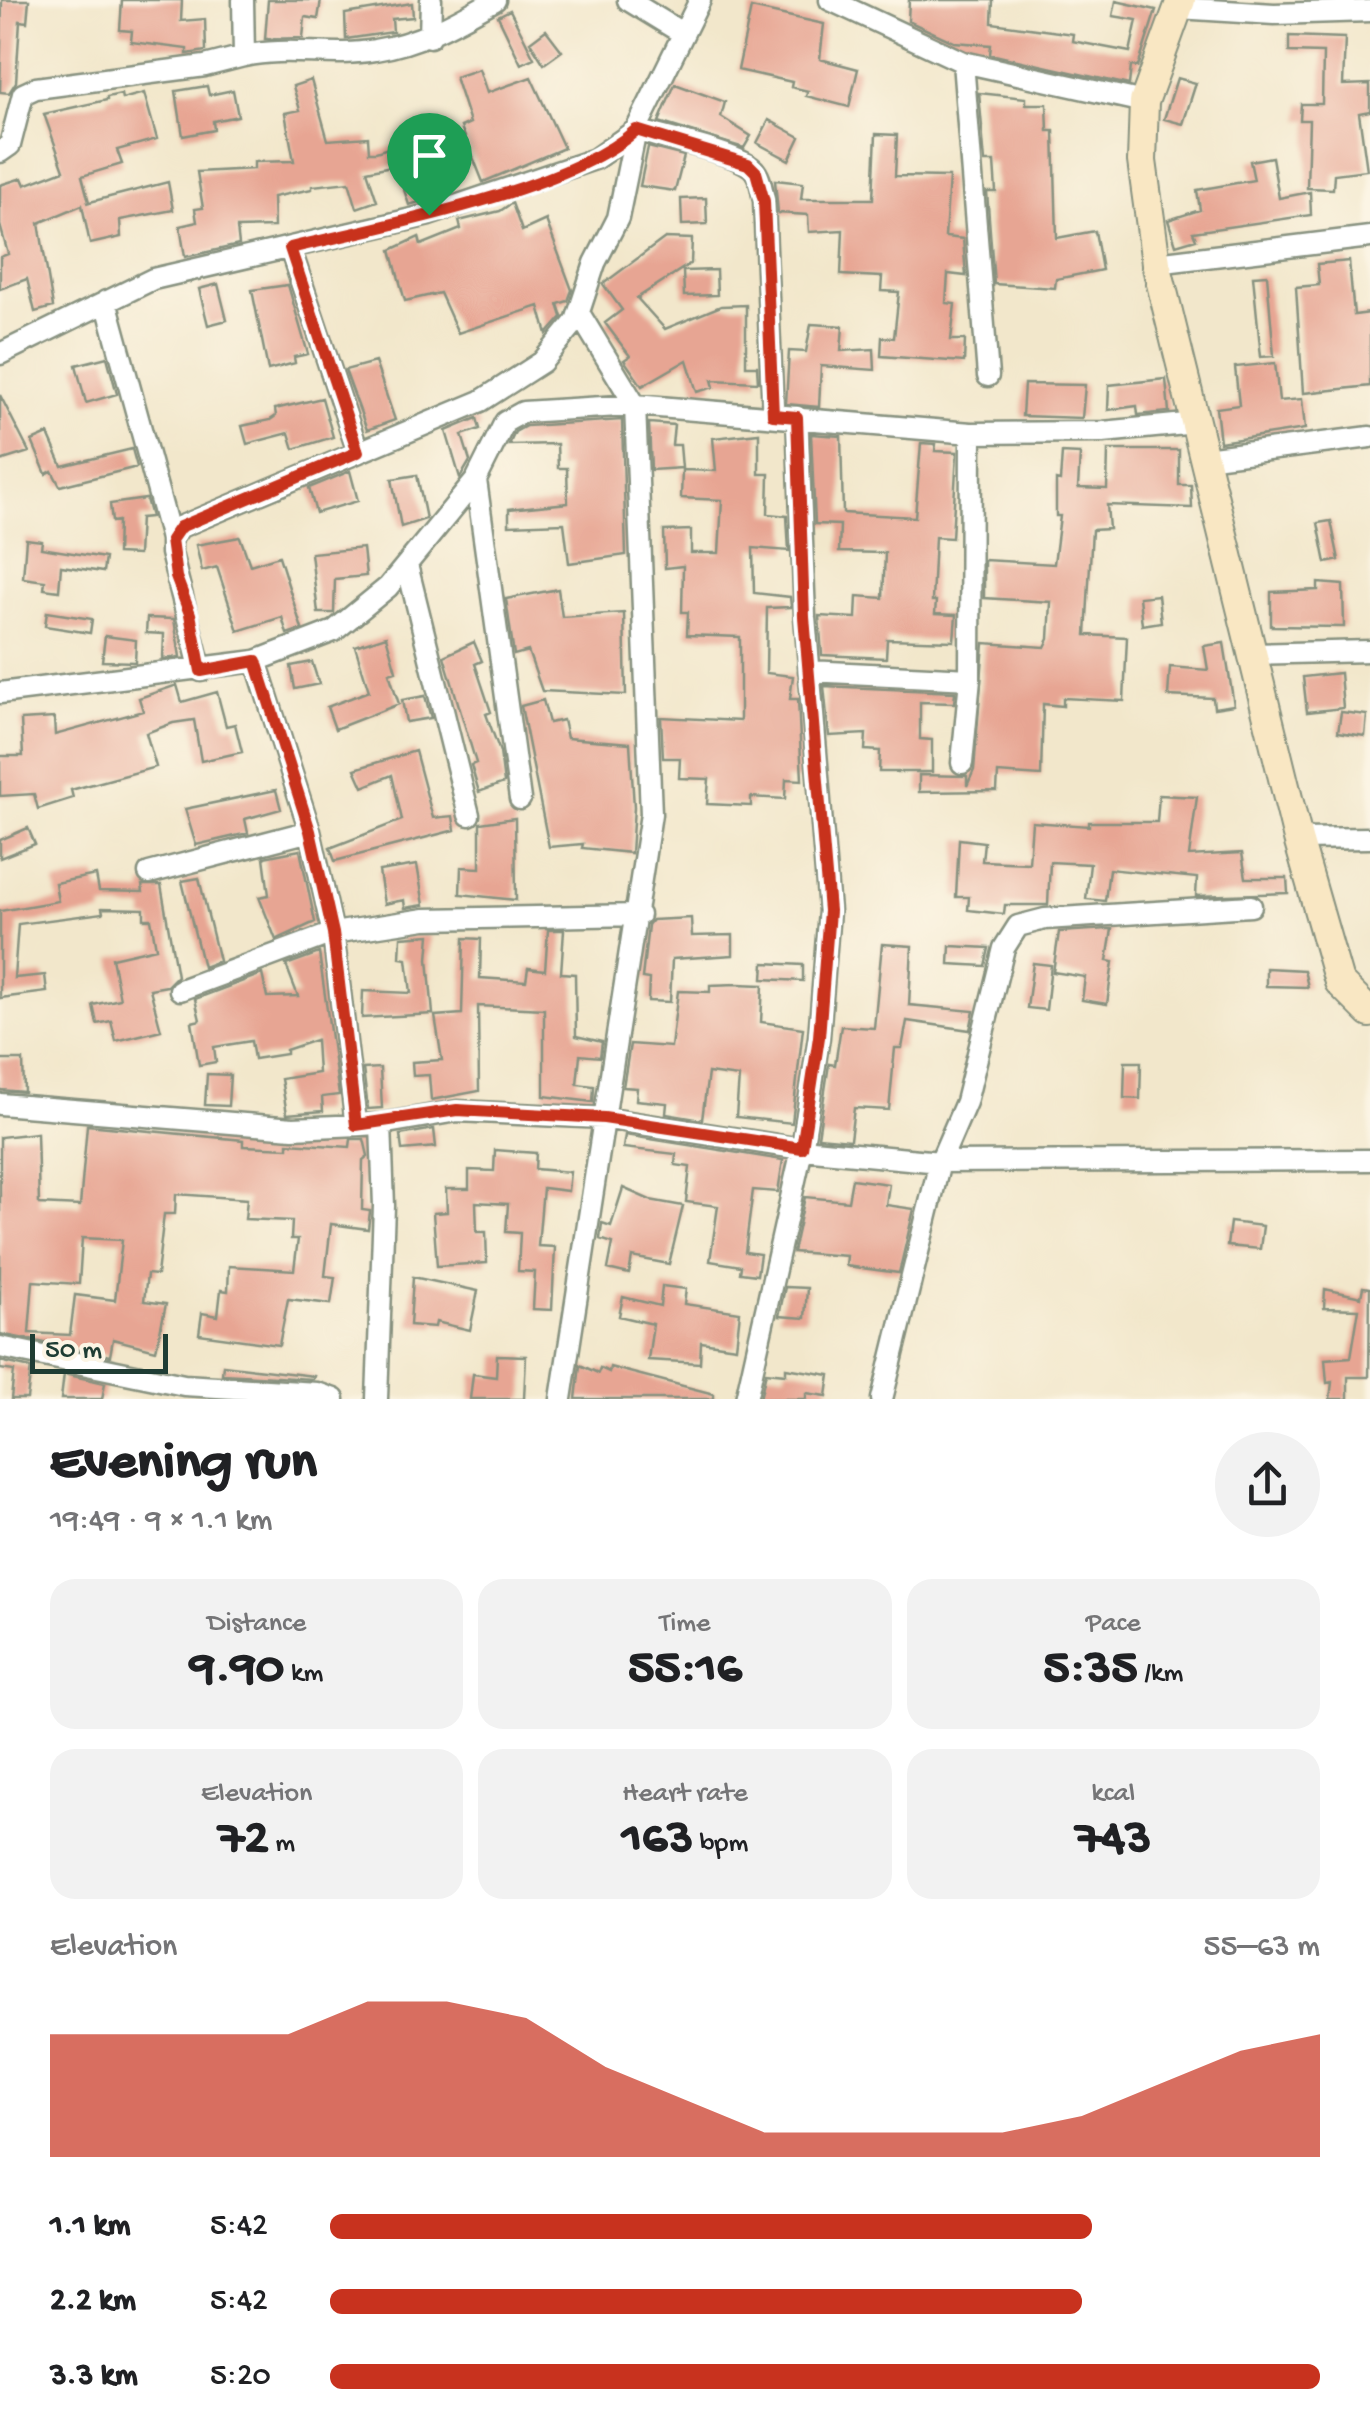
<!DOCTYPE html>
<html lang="en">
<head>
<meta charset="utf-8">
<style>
	body { margin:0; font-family:"Gochi Hand",sans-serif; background:#f2f2f2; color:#202124; height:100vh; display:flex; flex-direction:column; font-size:38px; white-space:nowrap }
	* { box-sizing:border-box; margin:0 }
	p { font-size:32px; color:#757577 }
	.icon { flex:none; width:55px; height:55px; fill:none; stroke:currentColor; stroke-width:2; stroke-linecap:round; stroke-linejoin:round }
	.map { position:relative; height:1399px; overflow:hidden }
	.details { display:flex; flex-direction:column; background:#fff; flex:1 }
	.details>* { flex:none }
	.scale { position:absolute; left:30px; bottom:25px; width:138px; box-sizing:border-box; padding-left:10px; border:5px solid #1f3d34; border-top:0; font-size:28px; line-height:35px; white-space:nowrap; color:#1f3d34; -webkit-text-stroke:8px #fcf5e5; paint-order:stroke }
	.pin { position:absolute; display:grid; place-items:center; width:85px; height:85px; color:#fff; margin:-102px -42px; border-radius:50% 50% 50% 0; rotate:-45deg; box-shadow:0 0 10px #0007 }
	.pin .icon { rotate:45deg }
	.round { display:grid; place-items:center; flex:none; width:105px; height:105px; border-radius:52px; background:#f2f2f2 }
	.summary { display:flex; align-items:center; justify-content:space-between; height:170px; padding:0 50px }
	h1 { font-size:55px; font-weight:800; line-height:75px }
	.stats { display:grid; grid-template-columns:repeat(3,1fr); gap:15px; height:170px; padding:10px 50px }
	.stats div { display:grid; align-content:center; border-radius:25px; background:#f2f2f2; text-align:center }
	.stats b { font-size:50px; font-weight:800 }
	.stats small { font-size:28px; font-weight:400 }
	.stats p { font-size:28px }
	.chart { height:280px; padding:20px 50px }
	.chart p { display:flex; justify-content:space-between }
	.chart svg { width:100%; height:180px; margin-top:10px; fill:#c8321e; opacity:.7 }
	ul { padding:0 50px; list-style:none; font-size:32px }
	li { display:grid; grid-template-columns:160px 120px 1fr; align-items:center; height:75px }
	li i { height:25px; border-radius:12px; background:#c8321e }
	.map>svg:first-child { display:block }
</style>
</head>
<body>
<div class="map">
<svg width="1370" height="1399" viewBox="0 0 1370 1399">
	<rect width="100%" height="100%" fill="#fcf5e5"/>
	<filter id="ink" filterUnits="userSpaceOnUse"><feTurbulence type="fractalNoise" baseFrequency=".01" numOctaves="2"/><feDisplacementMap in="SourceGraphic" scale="20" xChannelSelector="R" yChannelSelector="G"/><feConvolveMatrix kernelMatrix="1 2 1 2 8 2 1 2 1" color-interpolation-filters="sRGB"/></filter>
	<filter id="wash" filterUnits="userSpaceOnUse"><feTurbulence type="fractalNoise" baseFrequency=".0048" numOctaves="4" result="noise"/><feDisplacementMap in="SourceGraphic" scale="40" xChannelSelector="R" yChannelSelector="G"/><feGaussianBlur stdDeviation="2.25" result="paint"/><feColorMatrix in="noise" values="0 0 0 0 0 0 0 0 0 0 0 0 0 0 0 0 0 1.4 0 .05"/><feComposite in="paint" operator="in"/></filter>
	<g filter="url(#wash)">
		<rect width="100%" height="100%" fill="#f2e7cb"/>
		<g id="blocks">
			<!-- building -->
			<path fill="#e7a593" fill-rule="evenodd" d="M2,0H29L27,22L20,21L16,82L9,93L0,92Z
				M122,0H182L181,21L205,19L206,51L187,54V49L131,42L132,31L120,30Z
				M268,0H321L318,19L305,17L303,38L265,39Z
				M909,0H993L992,23L1073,34L1072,41L1130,52L1137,20L1113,16L1116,1L1156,10L1138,67L1131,66L1129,85L990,54L991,45L954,42L908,21Z
				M412,3L413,17L392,19L393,32L346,39L345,14Z
				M751,8L824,24L820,59L858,69L849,107L806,96L808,91L791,87L792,82L738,70Z
				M510,10L534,58L521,64L498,16Z
				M546,30L562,51L544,64L530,42Z
				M1289,36L1345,38L1343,85L1370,84V111L1359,113L1367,170L1334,174L1333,189L1307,188L1309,120H1300L1301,104H1322L1323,53L1289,52Z
				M479,69L487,93L531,77L564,148L483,182L461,127L470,123L455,77Z
				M1177,78L1196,83L1183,124L1164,119Z
				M311,80L328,140L368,137L369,152H376L419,138L448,194L409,205L396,165L367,171L377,201L357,208L349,182L312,186V189L273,197L274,227L237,228L239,245L185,257L180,226L197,222L195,209L203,208L197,172L254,169V162L294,161L285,113L300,110L293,86Z
				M675,84L725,102L721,117L751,136L744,148L659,122Z
				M207,86L209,95L233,90L238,116L213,121L214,130L183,136L176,91Z
				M144,93L157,139L117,150L122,164L82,176L89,202L86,203L168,182L173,210L120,220L121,237L90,244L82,205L39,223L53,307L35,312L27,279L0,289V257L8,254L0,225V185L22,178L25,185L64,170L44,114L107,100V97L121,94L122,99Z
				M979,93L1026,98V104H1047L1048,131H1054L1057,238L1095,231L1102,270L1056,279L1055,288L994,284L987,192H996L994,162H985Z
				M769,120L800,137L789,160L757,143Z
				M876,134L897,135L895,176L949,177L945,237L963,239L966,276L948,274L946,303L955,304L951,340H965L964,362L881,356L882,337L894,338L899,292L881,291L882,277L841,275L843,230L809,232L808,215L778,213L775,180L803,183L801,199H873Z
				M648,147L684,156L675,191L640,186Z
				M1272,157L1279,198L1310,192L1311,215L1193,232L1196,239L1176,245L1168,220L1200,210L1197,190L1254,180L1250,161Z
				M706,198L707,224L682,225L681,199Z
				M512,203L522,231L546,220L572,290L568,301L558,304L562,317L547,334L539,306L458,333L440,293L405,301L391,250L419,237L421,245L461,229L459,221L500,211Z
				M665,238L692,239L691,263L637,298L665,329L721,306L746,305V366H757L758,382L712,380L714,387L697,392L687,360L642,386L624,360L630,356L605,323L622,310L603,284Z
				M1349,261L1354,315L1370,313V386L1303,393L1296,287L1319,285L1317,264Z
				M716,270L717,295L684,296L683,271Z
				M1267,275L1274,356L1261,357L1253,276Z
				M218,284L227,320L208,325L199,289Z
				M288,285L308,354L294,357L295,363L268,370L252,290Z
				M811,324L843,326L841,351L874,349L875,370L821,366L819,407L786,404L789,351L806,352Z
				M107,357L117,394L86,403L76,365Z
				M375,362L395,420L367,430L345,370Z
				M1275,363L1279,401L1302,399L1305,429L1220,442L1216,408L1239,405L1235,367Z
				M1166,379L1169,412L1138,415L1137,406L1108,410L1109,385Z
				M1024,384L1085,385L1082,418L1022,416Z
				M0,395L29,452L0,461Z
				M322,398L333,437L294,449L289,433L247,444L242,426L270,420L276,416L275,409Z
				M477,418L480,429L462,435L470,461L460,478L446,431Z
				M622,420L626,555L569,563L564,523L509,525V509L568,503L567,468H558L557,444L509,445L515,432L526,426Z
				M649,423L674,425L672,445H680L682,468L651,470Z
				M759,433V474H769L768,514L787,516L789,551L753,548L754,593L790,597L791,607L767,608L766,673L793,676L790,699H798L802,780L786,779L785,799L751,797V806L707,804L709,779L679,778L680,758H663L661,717L740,721V637L687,635L688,612H682L683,566L665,568L664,531L691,530V553H719L722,500L681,498L682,470L716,471L713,438Z
				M48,434L62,466L132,449L137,467L60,486L52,471L46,474L32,441Z
				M811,434L841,436L843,513L915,517L921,443L936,444L935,451L957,452L952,538L935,537L932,601H936L935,614L956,615L954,641L887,639L886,658L822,655L819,616L856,618L857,596L883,598L885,553L839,552L840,525L815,524Z
				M1108,450H1179V485H1191L1192,508L1107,505L1109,529L1092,530L1086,635L1127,637L1124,701L1063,698V706L1043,704L1041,776L998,773L997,791L919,792V775L967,776V786L974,770L984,643L1045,647L1049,639L1051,602L984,598V560L1054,564L1060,516H1056V480L1060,481L1062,453L1080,454L1078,488L1107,489Z
				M350,471L358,501L316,513L309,488Z
				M417,475L426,519L401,527L392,479Z
				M146,499L151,517L140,518L138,555L117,554L118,521L112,522L110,504Z
				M1331,521L1339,560L1326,563L1318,523Z
				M240,537L250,565L279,556L302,629L287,634L282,617L238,631L217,567L202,571L196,545Z
				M26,539L42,541L41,548L105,558L103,572L61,566L59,591L44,589L45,581L23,578Z
				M363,548L366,576L335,579L334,613H318L311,553Z
				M1318,583L1343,585L1344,627L1271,626V592L1318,590Z
				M558,589L562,617L624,613L626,695L542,691L528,651L514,655L506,599Z
				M1158,595L1161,622L1142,625L1139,597Z
				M47,612L92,619L90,633L45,626Z
				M147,618L174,619L180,657L163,659L164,634L146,633Z
				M105,636L136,640L135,662L102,661Z
				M386,636L396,671L389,673L399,704L335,729L327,707L369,691L355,646Z
				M474,642L482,661L475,664L491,712L486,714L500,752L504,783L479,792L471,765L476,763L444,656Z
				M1224,643L1234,705L1214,708L1213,698L1168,696L1170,667L1208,670L1204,646Z
				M312,662L319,684L295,689L291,666Z
				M1340,673L1343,708L1307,712L1303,677Z
				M177,685L182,702L217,692L226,726L235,724L242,752L201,761L194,720L173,723L146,733L156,767L71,790L73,798L38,809L34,794L0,796V756H23L21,720L54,718L55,735L143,711L139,698Z
				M824,686L955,692L954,703L920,702V739L932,740V772H879L880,751L865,750L866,734L829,736Z
				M425,696L431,718L406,722L402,700Z
				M543,700L549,723L563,720L567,738L630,743L634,807L631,853L582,848L583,844L549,847L521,706Z
				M1341,712L1367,715L1365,736L1338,732Z
				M415,751L433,818L453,816L455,830L335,861L330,848L402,820L392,775L363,787L355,769Z
				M276,790L281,809L245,819L248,833L196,845L185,809Z
				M1159,795L1197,797L1189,856L1242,853L1246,878H1287L1288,893L1196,896L1197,878L1109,869L1105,901L1086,899L1090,864L1050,862L1048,905H1005L1004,914L968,910L969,897H956L959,839L984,842L982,861L1029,863L1032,822L1089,826V822H1157Z
				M515,818L516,900L460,894L461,867L480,868V823Z
				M28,828L35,844L0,858V840Z
				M300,850L315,922L276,940L259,897L269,895L264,857Z
				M417,865L424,905L405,908L404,900L384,904L379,871Z
				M96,875L99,891L143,892L142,885H161L177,976L167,986L150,989L161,1030L116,1041L111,1021L97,1024L93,1005L120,999L112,958L156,948L151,919H144V909L102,908L103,913L18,924L14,978L45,975L47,992L0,998V911L58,901L55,883Z
				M199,878L219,961L203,967L182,881Z
				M691,918L692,936L733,935V955L672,959L670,1002L648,1001L649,979L642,978L648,925L652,920Z
				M1108,929H1112L1107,961L1113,962L1107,1004L1082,1000L1085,977L1053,972L1059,932Z
				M548,930H564L561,973L575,974L576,1036L602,1042L600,1057L580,1055L577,1084L594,1086L593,1102L544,1096V1009L478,1006L479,1091L431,1100L429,1075L413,1076L412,1062L442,1060L435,1016L462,1014L464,938L481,939L480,978L526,981L528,968L545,970Z
				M430,935L428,959L433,1014L362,1018L363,991L411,993L407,959L400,958L401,937Z
				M882,944L912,946L909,1005L974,1011L970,1030L907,1021L902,1048H895L889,1110L854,1108L850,1140L818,1137L829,1064L835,1065L841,1026L874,1028Z
				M950,946L989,948L985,966L949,964Z
				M319,953L339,1095L322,1097L323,1111L287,1114L281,1079L318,1073L316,1040L286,1050V1054L254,1059L251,1041L214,1047L216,1062L199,1065L192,1022L200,1020L195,999L262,974L267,997L298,996L286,965Z
				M764,963L803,965V981L763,979Z
				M1033,963L1051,965L1046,1010L1027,1008Z
				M1266,968L1304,970L1308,987L1266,986Z
				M737,984L763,985L761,1022L803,1028L792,1123L736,1117L739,1077L708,1073L702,1120L666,1114L667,1103L636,1100L637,1088L623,1087L630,1044L671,1047L678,991L710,992V985Z
				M0,1060H23L24,1092L0,1090Z
				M1125,1062H1141L1140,1099L1124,1098Z
				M380,1068L382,1108L368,1109L363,1069Z
				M207,1074L230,1075L228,1106L205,1105Z
				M87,1125L243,1140V1146L288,1148V1143L350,1147L351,1139H364L368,1156L363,1160L362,1210L370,1211L368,1229L331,1224L325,1276L335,1277L331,1304L288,1299L279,1345L199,1334L202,1313L218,1316L221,1290L228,1291L229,1266L294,1270L298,1239H291L292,1221L245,1219L247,1199L176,1194L175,1214H164L157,1275L147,1274L144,1301L166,1304L156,1350L113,1339L110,1356L0,1334V1137L37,1133L39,1204L80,1206ZM82,1238L122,1240L115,1300L75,1295L70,1335L29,1333L33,1281L79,1284Z
				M434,1129L436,1147L402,1150L400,1135Z
				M625,1135L783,1160L778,1192L753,1190L745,1252L760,1254L757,1275L740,1273L741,1266L710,1261L718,1206L686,1202L690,1167L675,1165L676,1154L623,1148Z
				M495,1150L536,1153L535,1169L570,1172L568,1191L543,1188L538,1246L555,1247L552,1310L533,1309L535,1272L518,1271L520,1233L506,1232L508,1204L476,1202L477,1232H486L487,1263L437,1266L433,1213L447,1212L446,1189H469V1170L494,1171Z
				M852,1179L889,1184L886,1205L914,1209L899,1273L846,1266L847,1256L793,1252L805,1197L848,1201Z
				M623,1188L650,1200L683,1206L669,1264L632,1257L629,1274L608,1269L613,1243L600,1239L602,1223L611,1226Z
				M1230,1222L1263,1226L1260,1249L1227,1246Z
				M413,1277L478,1291L470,1330L436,1322L435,1327L410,1325Z
				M662,1286L686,1289L684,1304L740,1312L736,1347L701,1342L700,1363L648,1360L653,1324L619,1316L623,1297L660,1306Z
				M785,1287L807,1288L805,1318L779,1316Z
				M1363,1287L1370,1288L1369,1377H1348V1399H1330L1332,1382L1327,1383L1325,1359L1351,1357L1359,1309L1324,1308L1325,1289L1361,1297Z
				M497,1355L526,1356L524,1399H470L473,1374L496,1377Z
				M0,1361L31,1368L27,1399H11L14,1371L0,1369Z
				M223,1365L314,1376L313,1379L222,1374Z
				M580,1365L598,1373L600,1368L609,1372L610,1367L714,1394V1399H576Z
				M786,1368L830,1375L827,1396L806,1393V1399H760L766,1372L786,1374Z
				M64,1374L105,1383L102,1399H61Z"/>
		</g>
	</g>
	<g filter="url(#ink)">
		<use href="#blocks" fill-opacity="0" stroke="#889280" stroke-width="2.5"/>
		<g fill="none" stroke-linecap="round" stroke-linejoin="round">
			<!-- street casing -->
			<g stroke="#889280" stroke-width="25">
				<path id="street" d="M243,0L244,56C288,46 331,58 375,50C420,43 456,22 495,0
					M628,0L682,33
					M830,0L963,62L1144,102
					M1178,8L1274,14L1370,11
					M430,37L431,0
					M963,62L988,376
					M0,152L10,145L23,94L36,88L205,66L244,56
					M290,248L358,452
					M1156,263L1370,237
					M106,301L171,539
					M0,354L153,279L429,215L595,159L636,130L700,0
					M1205,458L1370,437
					M476,480L520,799
					M407,565L469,815
					M1253,654L1370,651
					M256,661L310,831L333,933L356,1125
					M201,671L171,553V539L180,527L481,401L542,362L576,321L595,263L618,218L636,130C660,137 742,153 755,171C761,179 762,191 764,201L773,415
					M809,671L970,679
					M0,693L256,661L334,631L388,587L476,480L505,422L523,412L635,405L971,433L1103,432L1196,423
					M962,763L970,679L971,433
					M1298,839L1370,838
					M149,873L310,831
					M180,990L333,933L425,919L639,915
					M0,1104L293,1128L381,1124L457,1111L604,1118L802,1149L940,1162L1370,1160
					M0,1347L184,1385L317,1393L334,1399
					M377,1399L384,1206L381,1124
					M561,1399L651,814L635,405L579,313
					M746,1399L802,1149L819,1037L829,911L805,617L797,417
					M882,1399L940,1162L966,1102L1004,948L1018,926L1045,919L1251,906"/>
			</g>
			<!-- secondary casing -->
			<g stroke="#889280" stroke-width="32">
				<path id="secondary" d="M1181,0L1144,102L1142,161L1156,263L1298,839L1339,982L1370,1013"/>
			</g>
			<!-- street -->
			<use href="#street" stroke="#fff" stroke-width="20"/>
			<!-- secondary -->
			<use href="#secondary" stroke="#f9e7c3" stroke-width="28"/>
		</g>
	</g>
	<g fill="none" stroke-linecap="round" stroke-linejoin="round" filter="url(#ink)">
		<!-- route casing -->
		<g stroke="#fff" stroke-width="20">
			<path id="route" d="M636,130L748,164L756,172L764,201L773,415L797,417L804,617L829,911L819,1037L802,1148L604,1118L457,1110L356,1125L333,933L310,831L256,661L201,671L190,614L176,577L171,540L180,527L358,452L290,248C380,227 570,190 636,130Z"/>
		</g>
		<!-- route -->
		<use href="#route" stroke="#c8321e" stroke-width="12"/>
	</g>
</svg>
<div class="scale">50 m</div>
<div class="pin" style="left:429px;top:215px;background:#1e9e55"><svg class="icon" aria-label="arrive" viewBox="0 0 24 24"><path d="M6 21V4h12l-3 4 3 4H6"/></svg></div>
</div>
<section class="details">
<div class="summary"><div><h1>Evening run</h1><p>19:49 · 9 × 1.1 km</p></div><a class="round"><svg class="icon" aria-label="share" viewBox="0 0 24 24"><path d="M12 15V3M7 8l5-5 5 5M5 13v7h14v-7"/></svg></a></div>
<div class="stats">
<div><p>Distance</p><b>9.90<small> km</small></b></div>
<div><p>Time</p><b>55:16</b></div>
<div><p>Pace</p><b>5:35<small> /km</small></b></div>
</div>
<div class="stats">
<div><p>Elevation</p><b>72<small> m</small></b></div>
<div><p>Heart rate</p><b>163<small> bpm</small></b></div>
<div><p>kcal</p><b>743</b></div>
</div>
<div class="chart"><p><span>Elevation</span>55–63 m</p>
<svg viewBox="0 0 160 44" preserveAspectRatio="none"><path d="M0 44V14L10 14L20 14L30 14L40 6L50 6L60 10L70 22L80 30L90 38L100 38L110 38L120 38L130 34L140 26L150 18L160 14V44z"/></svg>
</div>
<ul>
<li><b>1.1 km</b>5:42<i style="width:77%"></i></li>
<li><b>2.2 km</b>5:42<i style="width:76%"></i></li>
<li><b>3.3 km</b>5:20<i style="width:100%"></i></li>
</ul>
</section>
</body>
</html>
